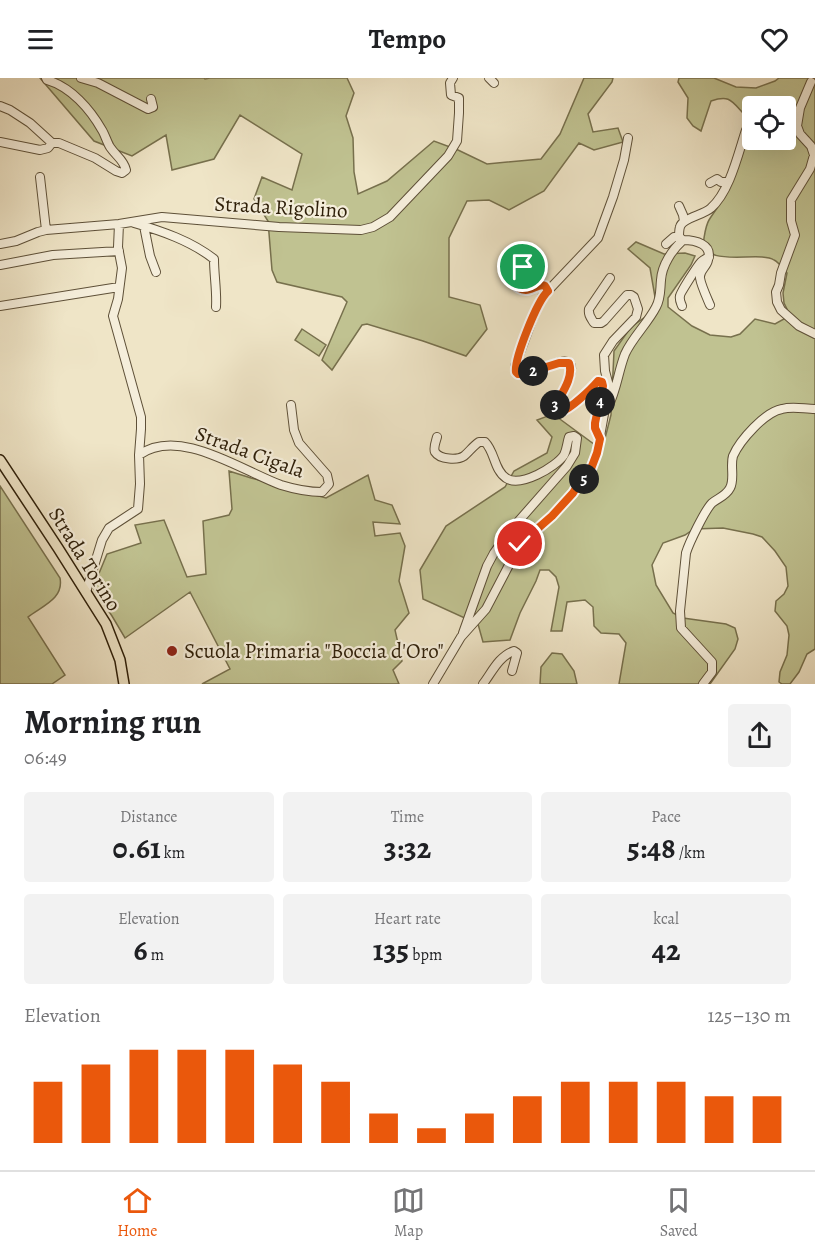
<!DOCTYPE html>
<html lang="en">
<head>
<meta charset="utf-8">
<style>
	body { margin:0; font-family:Alegreya,serif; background:#f2f2f2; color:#202124; height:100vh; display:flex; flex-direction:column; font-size:22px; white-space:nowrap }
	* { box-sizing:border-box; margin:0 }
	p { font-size:20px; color:#757577 }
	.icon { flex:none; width:33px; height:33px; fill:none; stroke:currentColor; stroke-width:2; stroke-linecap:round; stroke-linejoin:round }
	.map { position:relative; height:606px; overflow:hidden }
	.sheet { display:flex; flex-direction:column; background:#fff; flex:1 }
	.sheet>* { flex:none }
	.buttons { position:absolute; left:742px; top:18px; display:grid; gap:12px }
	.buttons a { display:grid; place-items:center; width:54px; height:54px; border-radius:6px; background:#fff; box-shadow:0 6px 24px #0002; font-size:30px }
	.pin { position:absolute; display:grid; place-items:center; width:51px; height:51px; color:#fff; margin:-26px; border:3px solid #fff; border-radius:50%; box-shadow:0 2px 6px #0007 }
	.km { position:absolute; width:30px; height:30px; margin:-15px; border-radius:50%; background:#222; color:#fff; font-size:16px; line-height:30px; text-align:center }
	.round { display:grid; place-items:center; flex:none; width:63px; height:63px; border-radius:6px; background:#f2f2f2 }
	.head { display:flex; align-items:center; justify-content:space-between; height:102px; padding:0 24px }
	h1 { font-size:33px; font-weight:600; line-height:45px }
	.figures { display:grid; grid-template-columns:repeat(3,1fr); gap:9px; height:102px; padding:6px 24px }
	.figures div { display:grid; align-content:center; border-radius:6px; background:#f2f2f2; text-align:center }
	.figures b { font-size:30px; font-weight:600 }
	.figures small { font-size:16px; font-weight:400 }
	.figures p { font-size:16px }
	.chart { height:168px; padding:12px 24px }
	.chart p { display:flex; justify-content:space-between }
	.chart svg { width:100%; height:108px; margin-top:6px; stroke:#ea580c; stroke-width:6 }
	header { display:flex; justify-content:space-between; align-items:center; height:78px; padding:0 24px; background:#fff; font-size:27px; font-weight:600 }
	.tab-bar { display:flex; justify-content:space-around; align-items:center; height:84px; border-top:2px solid #e0e0e0; background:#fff; font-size:16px; color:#757577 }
	.tab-bar a { display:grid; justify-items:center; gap:3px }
	.tab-bar .current { color:#ea580c }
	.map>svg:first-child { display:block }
</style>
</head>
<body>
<header><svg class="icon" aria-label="menu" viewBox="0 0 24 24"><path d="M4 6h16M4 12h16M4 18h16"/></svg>Tempo<svg class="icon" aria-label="heart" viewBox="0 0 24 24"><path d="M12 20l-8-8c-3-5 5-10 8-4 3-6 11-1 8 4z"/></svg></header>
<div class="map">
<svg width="815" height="606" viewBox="0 0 815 606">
	<rect width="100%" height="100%" fill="#efe5c7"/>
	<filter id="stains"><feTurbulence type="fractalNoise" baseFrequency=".00333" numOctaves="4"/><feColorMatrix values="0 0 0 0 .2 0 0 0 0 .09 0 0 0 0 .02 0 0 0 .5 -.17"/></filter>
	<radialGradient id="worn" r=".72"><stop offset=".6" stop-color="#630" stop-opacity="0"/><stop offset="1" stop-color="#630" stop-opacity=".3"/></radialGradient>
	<!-- green -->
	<path fill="#c0c291" stroke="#77704d" stroke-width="1.5" fill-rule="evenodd" d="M40,0H204L205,1L210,0H347L354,15L346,38L353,60L354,94L358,116L387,103L434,63L458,72L487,86L541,81L560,56L584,0H613L612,4L588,36L593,54L618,50L623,64L594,72L579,65L544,113L509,132L489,122L467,123L449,160V219L480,227L487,251L466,278L423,263L367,246L362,247L332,292L322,282L347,224L342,219L277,204L272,192L268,143L254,121L262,99L292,112L302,76L240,37L214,81L172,92L166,57L132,78L94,63Z
		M679,0H714L736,9L756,10L775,3L779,0H815V571L807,576L799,594L790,606H782L779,604L780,594L787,577L789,557L787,548L775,533L776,523L784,516L788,508L786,489L775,473L762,459L753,456L723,450L694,451L685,457L663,465L652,487L656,507L673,535L683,540L726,546L735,550L738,561L735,571L710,606H619L626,565L619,556L601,555L594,548L593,529L585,522L567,524L562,553H551L559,509L556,499L549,492H540L536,503L520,535L510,562L483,564L478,546L423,521L420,492L446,448L505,409L514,393L547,375L552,359L537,342L553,336L602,372L611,337L614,273L631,249L648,237L654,229L655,219L650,190L628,171L636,164L664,176L685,175L695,178L691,187L668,220V229L692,248L710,257L731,259L740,256L755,241L775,246L784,241L787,231L784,225L783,215L787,195C783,191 779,184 774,182C759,172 700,192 704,160C705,154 706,147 709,142C712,137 716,132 719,127C733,101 745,64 743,35C731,22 729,17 711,23L701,53L693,48L687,40L688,20L678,4ZM753,28H786V62H753Z
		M302,251L326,267L319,278L295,262Z
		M229,393L251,400L326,420L368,397L375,422L392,427L400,446L373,444L375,458L400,455L405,468L399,503L409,535L395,552L402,583L393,592L399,606H202L230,591L190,514L125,560L112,538L93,510L107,476L141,465L135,447L164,442L187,499L206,496L203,443L229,437L232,431Z
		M0,408L60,500C64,521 42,528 28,539L65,597L52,606H0Z
		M552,575L562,576L574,593L577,606H540L541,589Z"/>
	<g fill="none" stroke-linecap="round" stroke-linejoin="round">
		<!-- minor casing -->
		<g stroke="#5e5038" stroke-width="10">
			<path id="minor" d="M81,0L98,5L148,31L153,29L151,21
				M489,0L494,5
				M811,4L800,30L797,48L800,56L811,68L814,77L810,91L791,122V143L795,157L781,195L779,207L776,214L777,224L781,232L799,248L815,256
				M0,28L10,32L30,45L52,65H59L95,80L116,93L122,95L126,92C124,82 116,78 110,69C107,64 105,57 102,52C90,31 71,9 47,2L46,0
				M0,64L40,72L48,70L52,65
				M40,99L46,152
				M710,105L717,101L721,104H728
				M679,128L683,137L684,143
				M134,145C162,153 191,163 214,181C214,197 217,213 216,229
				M119,146L118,169L122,190L118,221L113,238L141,339V351L139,377
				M144,148L150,178L156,194
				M683,162C695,162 713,166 708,182C707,189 699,192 700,200C701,207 707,220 710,227
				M0,166L16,163L38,154L46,152L119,146L162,139L279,149L361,152L373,149L390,139L448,78L457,63L459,35V20L451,17L450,5L453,0
				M666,166L674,159H679
				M524,172L526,185C520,193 511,196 515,207L527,212L543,208L547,213
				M526,185L540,182
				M0,187L53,177L119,173
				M0,228L119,209
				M682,228C681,225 679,222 680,218C680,215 698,187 701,184C703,182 705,181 709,179
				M608,329C617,311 618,294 625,276C632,260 648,245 656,229C661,220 660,212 661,202C662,187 672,172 683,162L679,159C679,156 679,152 680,149C682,140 704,137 711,130C730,113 738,76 746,52
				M437,359C436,363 433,370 435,374C440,382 458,382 464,378C469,374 473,368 479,364H485C495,374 494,392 506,400C520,410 556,389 564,377C567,371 567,365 569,359L574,358L577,360L575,375L567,388L509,454L494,475L487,488L463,555
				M600,361C588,338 606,326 602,304H597C589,313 571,331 558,333L555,331V328C559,321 586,278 560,284C548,287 537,295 525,296C520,297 520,296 516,294L515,288L532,242L542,219L598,160L613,119L624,82L628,60
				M86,514L102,462L109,450L138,431L140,406L139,377C179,348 242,393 281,407C294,411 308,414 322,414L329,406L327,397L299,365L294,352L291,327
				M433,606L461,559L486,531L520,466L552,438L573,415L580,405L589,396L597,375L609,308L605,293L604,277L613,263L636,239L638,231L634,219L631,217H627L604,243L601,245H594C591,240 588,237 589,231L610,200
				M483,606C492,594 499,578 514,573L517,575L512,593
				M703,606L712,594V584L681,550L680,533L686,475C689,465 705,432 712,425C718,420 726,418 730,410C735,401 730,388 733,378C740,362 765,334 782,331C793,328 804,331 815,331"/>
		</g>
		<!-- major casing -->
		<g stroke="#2e1f09" stroke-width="12">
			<path id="major" d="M0,382L58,470L106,546L120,582L124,606"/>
		</g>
		<!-- minor -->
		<use href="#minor" stroke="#f5eedb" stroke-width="8"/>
		<!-- major -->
		<use href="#major" stroke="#efe5c7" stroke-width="9"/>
	</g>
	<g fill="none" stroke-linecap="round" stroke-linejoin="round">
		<!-- route casing -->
		<g stroke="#fff" stroke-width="12">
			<path id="route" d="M520,466L552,438L573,415L579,405L589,396L597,375L600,361L595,350V345L603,308L602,304L598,303C592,310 570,332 561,333C559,333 557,332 556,332L555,328C562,315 574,299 569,285H559L524,296H518L516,294C514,281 537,223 548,213C547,211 546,209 545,208C540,205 532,212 526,212C517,211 509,203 516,195C518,192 521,191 523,189"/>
		</g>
		<!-- route -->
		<use href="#route" stroke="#ea580c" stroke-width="8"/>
	</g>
	<!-- markers -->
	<circle fill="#8f2418" stroke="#f5eedb" stroke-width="2" cx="172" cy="573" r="6"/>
	<g text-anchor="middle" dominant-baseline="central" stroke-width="4.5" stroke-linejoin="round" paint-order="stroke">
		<!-- street labels -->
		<g font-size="21" fill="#2e1f09" stroke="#f5eedb">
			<text transform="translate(281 129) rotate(3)">Strada Rigolino</text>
			<text transform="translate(250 374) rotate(20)">Strada Cigala</text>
			<text transform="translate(85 481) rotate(58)">Strada Torino</text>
		</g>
		<!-- poi labels -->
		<g font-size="21" fill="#2e1f09" stroke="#f5eedb" text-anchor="start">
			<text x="184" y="573">Scuola Primaria "Boccia d'Oro"</text>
		</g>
	</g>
	<rect width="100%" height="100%" filter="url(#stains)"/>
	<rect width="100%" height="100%" fill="url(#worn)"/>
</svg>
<div class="buttons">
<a><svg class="icon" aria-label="locate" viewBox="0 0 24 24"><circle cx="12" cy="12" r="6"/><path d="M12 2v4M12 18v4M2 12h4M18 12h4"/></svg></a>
</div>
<div class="pin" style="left:523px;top:189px;background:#1e9e55"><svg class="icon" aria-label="arrive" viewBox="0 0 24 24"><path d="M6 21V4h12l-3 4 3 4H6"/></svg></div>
<div class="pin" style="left:520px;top:466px;background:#d93025"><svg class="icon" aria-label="check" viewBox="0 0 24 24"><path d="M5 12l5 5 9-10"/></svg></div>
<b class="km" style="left:533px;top:293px">2</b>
<b class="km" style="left:555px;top:327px">3</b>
<b class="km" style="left:600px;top:324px">4</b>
<b class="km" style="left:584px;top:401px">5</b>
</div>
<section class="sheet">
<div class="head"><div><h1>Morning run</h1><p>06:49</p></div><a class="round"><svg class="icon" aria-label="share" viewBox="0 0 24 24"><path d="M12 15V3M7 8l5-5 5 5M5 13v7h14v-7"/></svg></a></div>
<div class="figures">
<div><p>Distance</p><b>0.61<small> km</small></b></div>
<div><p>Time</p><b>3:32</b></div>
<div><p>Pace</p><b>5:48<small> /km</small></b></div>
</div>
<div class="figures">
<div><p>Elevation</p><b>6<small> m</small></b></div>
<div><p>Heart rate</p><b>135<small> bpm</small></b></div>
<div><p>kcal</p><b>42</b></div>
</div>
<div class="chart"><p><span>Elevation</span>125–130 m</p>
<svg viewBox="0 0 160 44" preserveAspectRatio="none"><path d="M5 44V19M15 44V12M25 44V6M35 44V6M45 44V6M55 44V12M65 44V19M75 44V32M85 44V38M95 44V32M105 44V25M115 44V19M125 44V19M135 44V19M145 44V25M155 44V25"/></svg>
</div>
</section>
<nav class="tab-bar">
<a class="current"><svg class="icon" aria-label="home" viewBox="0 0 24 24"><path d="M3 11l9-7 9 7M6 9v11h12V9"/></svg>Home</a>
<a><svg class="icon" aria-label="map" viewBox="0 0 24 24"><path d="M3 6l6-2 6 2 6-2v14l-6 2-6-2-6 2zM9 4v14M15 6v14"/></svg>Map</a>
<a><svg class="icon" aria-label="saved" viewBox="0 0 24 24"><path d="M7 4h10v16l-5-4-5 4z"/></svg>Saved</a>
</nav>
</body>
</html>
